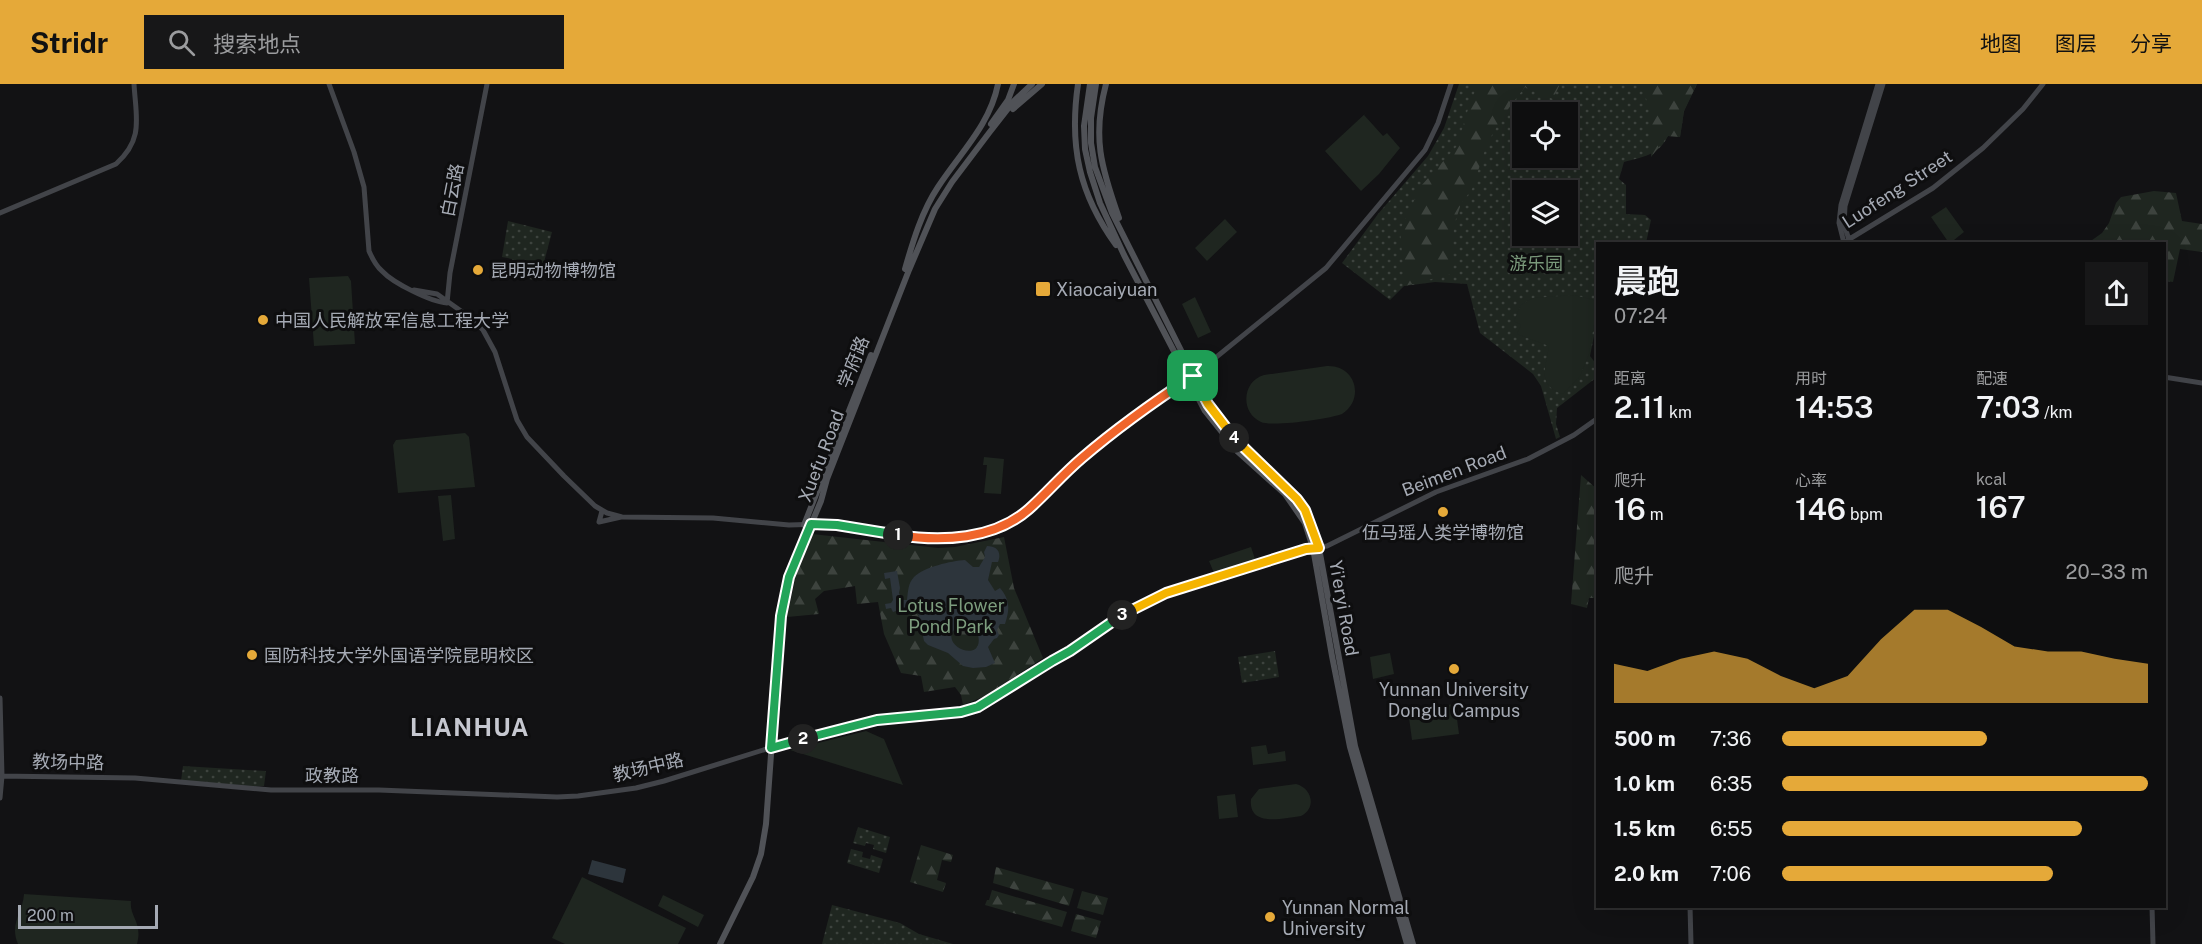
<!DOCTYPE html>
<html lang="zh">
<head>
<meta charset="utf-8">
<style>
	body { margin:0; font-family:"Public Sans","Noto Sans SC",sans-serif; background:#171718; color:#f1f3f6; height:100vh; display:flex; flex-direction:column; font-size:22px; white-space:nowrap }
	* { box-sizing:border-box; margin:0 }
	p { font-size:20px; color:#9b9c9e }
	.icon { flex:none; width:33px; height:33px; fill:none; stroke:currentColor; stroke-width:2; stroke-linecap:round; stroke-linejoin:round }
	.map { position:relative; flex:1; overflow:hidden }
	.details { position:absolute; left:1596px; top:158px; width:570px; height:666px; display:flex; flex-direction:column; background:#0e0e0f; border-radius:0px; box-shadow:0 6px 24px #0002,0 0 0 2px #2e2e2f }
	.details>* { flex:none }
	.buttons { position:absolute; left:1512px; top:18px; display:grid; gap:12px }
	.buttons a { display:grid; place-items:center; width:66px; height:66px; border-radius:0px; background:#0e0e0f; box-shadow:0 6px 24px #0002,0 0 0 2px #2e2e2f; font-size:30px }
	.scale { position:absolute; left:18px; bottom:15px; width:140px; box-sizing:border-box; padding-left:6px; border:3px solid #a5aab4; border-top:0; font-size:16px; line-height:21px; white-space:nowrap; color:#a5aab4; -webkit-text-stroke:4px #0e0e0f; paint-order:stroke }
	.pin { position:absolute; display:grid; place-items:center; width:51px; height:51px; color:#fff; margin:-26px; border-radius:12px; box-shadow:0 3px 9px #0006 }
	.km { position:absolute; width:30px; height:30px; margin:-15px; border-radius:50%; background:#222; color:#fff; font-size:16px; line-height:30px; text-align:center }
	.round { display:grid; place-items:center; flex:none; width:63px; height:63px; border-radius:0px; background:#171718 }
	.overview { display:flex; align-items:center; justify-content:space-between; height:102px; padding:0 18px }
	h1 { font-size:33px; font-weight:600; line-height:45px }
	.figures { display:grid; grid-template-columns:repeat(3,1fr); gap:9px; height:102px; padding:6px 18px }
	.figures div { display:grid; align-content:center }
	.figures b { font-size:30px; font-weight:600 }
	.figures small { font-size:16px; font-weight:400 }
	.figures p { font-size:16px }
	.chart { height:168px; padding:12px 18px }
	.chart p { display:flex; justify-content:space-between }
	.chart svg { width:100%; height:108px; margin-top:6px; fill:#e5a939; opacity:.7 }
	ul { padding:0 18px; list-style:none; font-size:20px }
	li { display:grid; grid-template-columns:96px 72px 1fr; align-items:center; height:45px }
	li i { height:15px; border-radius:8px; background:#e5a939 }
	header { display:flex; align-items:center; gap:36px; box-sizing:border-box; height:84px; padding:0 30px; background:#e5a939; color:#111 }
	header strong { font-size:28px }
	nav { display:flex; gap:33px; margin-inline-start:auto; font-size:21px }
	.search { width:420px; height:54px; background:#171718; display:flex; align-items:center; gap:15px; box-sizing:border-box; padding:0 21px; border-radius:0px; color:#9b9c9e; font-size:22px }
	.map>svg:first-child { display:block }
</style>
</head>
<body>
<header>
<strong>Stridr</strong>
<div class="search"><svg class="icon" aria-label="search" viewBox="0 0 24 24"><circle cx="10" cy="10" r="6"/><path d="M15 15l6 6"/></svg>搜索地点</div>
<nav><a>地图</a><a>图层</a><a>分享</a></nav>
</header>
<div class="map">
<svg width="2202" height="860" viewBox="0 0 2202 860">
	<defs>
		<pattern id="grass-dots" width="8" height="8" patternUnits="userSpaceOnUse" patternTransform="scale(1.5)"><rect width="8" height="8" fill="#1f2620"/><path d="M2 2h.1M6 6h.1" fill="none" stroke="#3d433e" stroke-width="1.8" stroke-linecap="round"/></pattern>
		<pattern id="forest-firs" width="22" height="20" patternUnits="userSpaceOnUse" patternTransform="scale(1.5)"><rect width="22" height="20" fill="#1f2620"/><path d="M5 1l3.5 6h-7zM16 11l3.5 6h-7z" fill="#3d433e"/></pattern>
	</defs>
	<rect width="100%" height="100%" fill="#121214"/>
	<!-- grass -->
	<path fill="url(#grass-dots)" fill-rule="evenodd" d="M1459,0H1697L1684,27L1680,53L1668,52C1659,71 1643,73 1624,78L1619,95L1626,101V130L1645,131L1651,136L1646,159H1598L1597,237L1590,272L1597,281V293L1557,324L1556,340L1560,353L1556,355L1541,302L1533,290L1480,249L1467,200L1435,198L1404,202L1390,216L1342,179L1378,130L1428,72L1444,44ZM1522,28H1568V74H1522ZM1522,106H1568V152H1522Z
		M508,137L552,148L539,197L510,191L512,175L502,173Z
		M1275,567L1279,593L1242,599L1238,573Z
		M183,682L266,687L264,702L246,703L181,697Z
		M858,743L890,753L886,769L873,765L874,761L866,759L865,762L853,759Z
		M851,765L863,768L862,773L870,775L871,771L883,775L879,789L847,779Z
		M832,821L900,839L919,850L953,860H822Z"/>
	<!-- forest -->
	<path fill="url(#forest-firs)" d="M1478,0H1560L1553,15L1525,3L1502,33L1487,60L1472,105L1461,120L1454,141L1451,190L1405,202L1400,146L1421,102L1457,62L1469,22Z
		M1641,0H1697L1684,27L1680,53L1668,52L1651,73V29Z
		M2154,107L2176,109L2182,137L2202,140V168L2180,165L2173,198L2165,197L2167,168L2165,167L2164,159H2088L2102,149L2109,139L2116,119L2121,113Z
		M1581,391L1598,406L1597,514H1589L1587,524L1571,520Z
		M812,450L938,464L955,463L1004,453L1014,504L1043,574L985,612L963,621L961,611L955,603L924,608L921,592L901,589L884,550L878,518L857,520L855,502L824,507L815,515L819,530L787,533L797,487Z
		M921,761L953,771L951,778L942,776L937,796L946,799L943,808L910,798Z
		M996,783L1074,805L1069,822L993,799Z
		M992,806L1067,828L1062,843L985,821L987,816H989Z
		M1082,807L1108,814L1103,831L1077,824Z
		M1076,830L1101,837L1096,854L1071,847Z"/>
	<!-- garden -->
	<path fill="#1f2620" d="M1367,28L1364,31L1383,52L1387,49L1400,64L1379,90L1361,107L1325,67Z
		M1946,123L1964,148L1954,156L1956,159H1949L1931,133Z
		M1225,135L1237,148L1207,177L1195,164Z
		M348,192L351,197L355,260L314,262L309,194Z
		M1574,211L1597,217V224L1589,270L1580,292L1563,310C1536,301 1546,284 1549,262L1517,250L1521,241L1514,237L1521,221L1533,214Z
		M1195,213L1211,248L1198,254L1182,220Z
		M1327,282C1356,281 1365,315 1342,330C1329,335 1272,343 1261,338C1240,329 1242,297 1264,291Z
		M465,349L469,353L475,403L398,409L393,361L396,356Z
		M984,373L1004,375L1001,410L984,409L987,381H983Z
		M451,411L455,455L443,457L438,412Z
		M1251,463L1255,475L1214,489L1209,477Z
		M1390,569L1394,590L1373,595L1370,573Z
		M1455,620L1459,650L1412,656L1408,626Z
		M866,647L884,655L903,701L790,666Z
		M1266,661L1268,670L1285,667L1286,677L1253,681L1251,663Z
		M1296,700C1312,704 1317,724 1301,732C1283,734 1248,744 1251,715L1259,705Z
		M1235,710L1238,733L1219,735L1217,712Z
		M582,793L686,844L678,860H565L552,854Z
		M24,810L131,817C129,833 143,838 137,860H18C9,840 23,828 24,810Z
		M663,811L704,831L698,843L658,822Z"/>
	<!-- water -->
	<path fill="#2d353c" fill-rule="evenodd" d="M987,462C997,462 1002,468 998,478H992L988,496L995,507L1000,504C1010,516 1010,525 1005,540H1000L997,546L999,551L997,554L994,555L988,563L995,579L986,583L973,584L963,582L948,569L928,561L924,557L918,529L899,526L893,528L891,524L886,525L885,520L891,519L893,516L890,494L885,495L884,489L897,487L900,504L899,509L902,516H907C908,508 908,499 914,493C924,483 951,477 965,476L973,483H979L985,473L984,468ZM964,539L977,547C990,587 925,557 964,539Z
		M592,776L626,785L623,799L588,790Z"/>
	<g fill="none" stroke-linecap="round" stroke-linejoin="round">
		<!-- secondary -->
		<path stroke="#424449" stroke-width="5" d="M329,0L354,68L364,103L369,167C372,174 376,182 382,187C393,199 431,218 447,219
			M0,129L116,80C144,55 136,34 134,0
			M1843,159L1933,104L1983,64L2023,25L2043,0
			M1844,159L1839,139L1841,121L1878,0
			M1850,159L1844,140L1845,122L1883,0
			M414,206L437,210L468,232L483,246L495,268L517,336L527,353L564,392L595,422L607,429L622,433L713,434L789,441L822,440L924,455L980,449L1009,440L1027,427L1079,376L1101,358L1193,292L1326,184L1425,66L1438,39L1451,0
			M447,219L450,189L487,0
			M2164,293L2202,299
			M602,427L599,438L621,433
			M0,614L2,692L0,714
			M0,692L135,694L271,706H379L557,713L578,712L636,704L664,697L776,662L877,636L971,625L1070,567L1142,519L1166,509L1216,492L1306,465L1327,462L1436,408L1528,375L1574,351L1598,334
			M1690,822L1691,860
			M2152,822L2153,860"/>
		<!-- primary -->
		<path stroke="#505257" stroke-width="6" d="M1078,0C1069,62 1079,110 1116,161
			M1090,0L1084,42L1085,65L1090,88L1100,119L1124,171L1205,327L1237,367L1285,410L1305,439L1313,464L1332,572L1350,663L1407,860
			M1096,0L1091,34V59L1095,83L1112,129L1208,320L1242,364L1297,415L1305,426L1319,464L1355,662L1413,860
			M1106,0C1092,53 1101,83 1119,134
			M1013,25L1042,0
			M991,40L1008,16L1014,0
			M905,185C913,157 922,127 938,103C960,69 990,41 998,0
			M804,441L871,271
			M720,860L753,793L761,770L766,740L781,532L789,493L821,417L827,395L909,186L935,125L952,98L989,49L1014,17L1032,0"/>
	</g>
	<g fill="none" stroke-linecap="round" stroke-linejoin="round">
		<!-- split-1 casing -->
		<g stroke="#fff" stroke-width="12">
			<path id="split-1" d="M898,451C941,458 994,456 1029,425C1047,409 1063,390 1082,374C1117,344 1155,317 1193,292"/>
		</g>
		<!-- split-2 casing -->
		<g stroke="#fff" stroke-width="12">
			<path id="split-2" d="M803,655L771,664L781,532L789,493L811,440L837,441L898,451"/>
		</g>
		<!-- split-3 casing -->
		<g stroke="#fff" stroke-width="12">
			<path id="split-3" d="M803,655L877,636L961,628L978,623L1052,577L1070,567L1122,531"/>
		</g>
		<!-- split-4 casing -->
		<g stroke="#fff" stroke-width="12">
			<path id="split-4" d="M1122,531L1166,509L1306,465L1319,464L1305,426L1297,415L1234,354"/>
		</g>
		<!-- split-5 casing -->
		<g stroke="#fff" stroke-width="12">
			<path id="split-5" d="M1193,292L1208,320L1234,354"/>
		</g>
		<!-- split-1 -->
		<use href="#split-1" stroke="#f0652b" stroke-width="8"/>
		<!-- split-2 -->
		<use href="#split-2" stroke="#22a559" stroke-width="8"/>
		<!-- split-3 -->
		<use href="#split-3" stroke="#22a559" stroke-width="8"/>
		<!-- split-4 -->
		<use href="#split-4" stroke="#f5b400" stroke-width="8"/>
		<!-- split-5 -->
		<use href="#split-5" stroke="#f5b400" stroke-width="8"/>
	</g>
	<!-- markers -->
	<g fill="#e5a939" stroke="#0e0e0f" stroke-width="2">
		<circle cx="478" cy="186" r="6"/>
		<rect x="1035" y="197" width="16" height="16" rx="3"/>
		<circle cx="263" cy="236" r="6"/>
		<circle cx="1443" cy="428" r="6"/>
		<circle cx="252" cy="571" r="6"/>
		<circle cx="1454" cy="585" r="6"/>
		<circle cx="1270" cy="833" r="6"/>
	</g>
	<g text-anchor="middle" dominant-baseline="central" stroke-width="6" stroke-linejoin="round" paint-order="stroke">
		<!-- street labels -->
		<g font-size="18" fill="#a5aab4" stroke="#0e0e0f">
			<text transform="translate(1897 105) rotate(-33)">Luofeng Street</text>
			<text transform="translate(452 106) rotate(-79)">白云路</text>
			<text transform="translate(853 278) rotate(-68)">学府路</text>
			<text transform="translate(821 372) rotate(-69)">Xuefu Road</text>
			<text transform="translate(1454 387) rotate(-21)">Beimen Road</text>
			<text transform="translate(1344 524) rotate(80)">Yi'eryi Road</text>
			<text transform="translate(68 678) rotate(1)">教场中路</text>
			<text transform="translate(648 683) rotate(-13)">教场中路</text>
			<text x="332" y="691">政教路</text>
		</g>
		<!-- park labels -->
		<g font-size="18" fill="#7d9d7e" stroke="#0e0e0f">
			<text x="1536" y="179">游乐园</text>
			<text x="951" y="521">Lotus Flower<tspan x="951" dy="21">Pond Park</tspan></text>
		</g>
		<!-- poi labels -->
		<g font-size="18" fill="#a5aab4" stroke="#0e0e0f" text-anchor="start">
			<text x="490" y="186">昆明动物博物馆</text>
			<text x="1056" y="205">Xiaocaiyuan</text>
			<text x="275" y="236">中国人民解放军信息工程大学</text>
			<text x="1443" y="448" text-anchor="middle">伍马瑶人类学博物馆</text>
			<text x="264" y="571">国防科技大学外国语学院昆明校区</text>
			<text x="1454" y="605" text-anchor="middle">Yunnan University<tspan x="1454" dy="21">Donglu Campus</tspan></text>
			<text x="1282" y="823">Yunnan Normal<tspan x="1282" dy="21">University</tspan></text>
		</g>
		<!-- district labels -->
		<g font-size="24" font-weight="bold" letter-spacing="1.5" fill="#c6c8d0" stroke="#0e0e0f">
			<text x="470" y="643">LIANHUA</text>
		</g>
	</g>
</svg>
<div class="buttons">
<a><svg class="icon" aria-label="locate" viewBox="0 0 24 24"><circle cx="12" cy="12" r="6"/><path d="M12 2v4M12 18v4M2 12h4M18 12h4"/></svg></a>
<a><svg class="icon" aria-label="layers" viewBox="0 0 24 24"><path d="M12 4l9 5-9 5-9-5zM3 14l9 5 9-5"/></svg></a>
</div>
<div class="scale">200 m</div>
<div class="pin" style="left:1193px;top:292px;background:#1e9e55"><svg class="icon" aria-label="arrive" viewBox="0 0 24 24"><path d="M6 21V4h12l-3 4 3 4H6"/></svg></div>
<b class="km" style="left:898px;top:451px">1</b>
<b class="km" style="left:803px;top:655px">2</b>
<b class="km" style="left:1122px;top:531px">3</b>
<b class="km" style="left:1234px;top:354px">4</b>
<section class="details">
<div class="overview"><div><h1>晨跑</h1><p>07:24</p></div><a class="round"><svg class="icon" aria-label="share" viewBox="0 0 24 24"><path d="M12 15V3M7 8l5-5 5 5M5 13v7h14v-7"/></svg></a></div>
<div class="figures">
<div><p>距离</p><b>2.11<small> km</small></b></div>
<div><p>用时</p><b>14:53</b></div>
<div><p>配速</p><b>7:03<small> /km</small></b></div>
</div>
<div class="figures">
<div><p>爬升</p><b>16<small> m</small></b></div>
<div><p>心率</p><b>146<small> bpm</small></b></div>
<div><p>kcal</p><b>167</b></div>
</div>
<div class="chart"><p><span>爬升</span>20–33 m</p>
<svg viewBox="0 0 160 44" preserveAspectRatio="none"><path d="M0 44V28L10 31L20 26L30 23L40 26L50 33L60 38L70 33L80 18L90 6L100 6L110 13L120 21L130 23L140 23L150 26L160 28V44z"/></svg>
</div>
<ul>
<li><b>500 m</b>7:36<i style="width:56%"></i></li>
<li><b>1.0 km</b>6:35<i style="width:100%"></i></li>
<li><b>1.5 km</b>6:55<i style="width:82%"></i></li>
<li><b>2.0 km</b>7:06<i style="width:74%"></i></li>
</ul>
</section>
</div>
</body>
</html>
